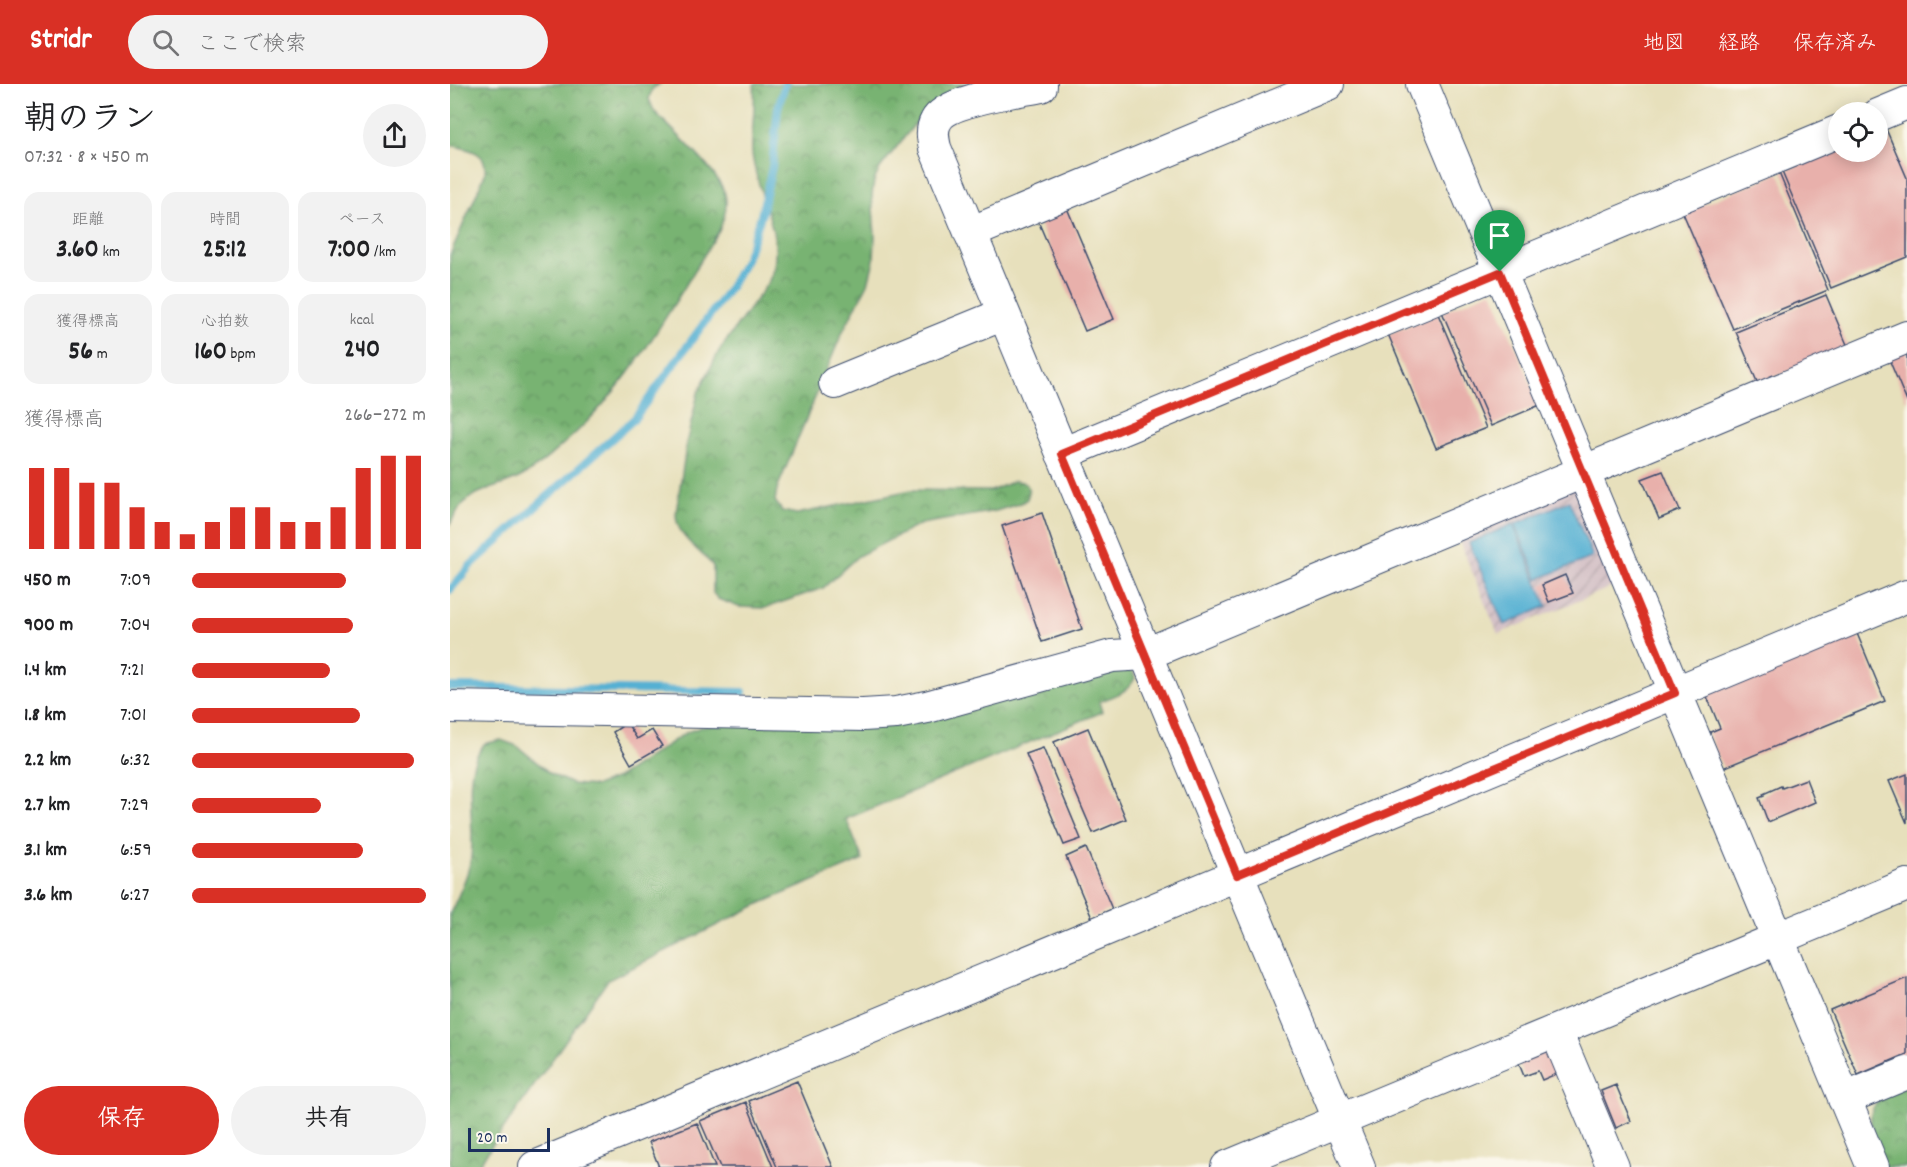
<!DOCTYPE html>
<html lang="ja">
<head>
<meta charset="utf-8">
<style>
	body { margin:0; font-family:Dekko,"Klee One",sans-serif; background:#f2f2f2; color:#202124; height:100vh; display:flex; flex-direction:column; font-size:22px; white-space:nowrap }
	* { box-sizing:border-box; margin:0 }
	p { font-size:20px; color:#757577 }
	.icon { flex:none; width:33px; height:33px; fill:none; stroke:currentColor; stroke-width:2; stroke-linecap:round; stroke-linejoin:round }
	.map { position:relative; flex:1; overflow:hidden }
	.side { display:flex; flex-direction:column; background:#fff; width:450px }
	.side>* { flex:none }
	.tools { position:absolute; left:1378px; top:18px; display:grid; gap:12px }
	.tools a { display:grid; place-items:center; width:60px; height:60px; border-radius:50%; background:#fff; box-shadow:0 3px 15px #0003; font-size:30px }
	.scale { position:absolute; left:18px; bottom:15px; width:82px; box-sizing:border-box; padding-left:6px; border:3px solid #1b2f5e; border-top:0; font-size:16px; line-height:21px; white-space:nowrap; color:#1b2f5e; -webkit-text-stroke:4px #fbf7ec; paint-order:stroke }
	.pin { position:absolute; display:grid; place-items:center; width:51px; height:51px; color:#fff; margin:-62px -26px; border-radius:50% 50% 50% 0; rotate:-45deg; box-shadow:0 0 6px #0007 }
	.pin .icon { rotate:45deg }
	.round { display:grid; place-items:center; flex:none; width:63px; height:63px; border-radius:32px; background:#f2f2f2 }
	.summary { display:flex; align-items:center; justify-content:space-between; height:102px; padding:0 24px }
	h1 { font-size:33px; font-weight:800; line-height:45px }
	.figures { display:grid; grid-template-columns:repeat(3,1fr); gap:9px; height:102px; padding:6px 24px }
	.figures div { display:grid; align-content:center; border-radius:15px; background:#f2f2f2; text-align:center }
	.figures b { font-size:26px; font-weight:800 }
	.figures small { font-size:16px; font-weight:400 }
	.figures p { font-size:16px }
	.chart { height:168px; padding:12px 24px }
	.chart p { display:flex; justify-content:space-between }
	.chart svg { width:100%; height:108px; margin-top:6px; stroke:#d93025; stroke-width:6 }
	.cta { display:flex; gap:12px; margin-top:auto; padding:12px 24px }
	.cta a { flex:1; height:69px; border-radius:36px; background:#d93025; color:#fff; font-size:24px; font-weight:800; line-height:69px; text-align:center }
	.cta a+a { background:#f2f2f2; color:#202124 }
	ul { padding:0 24px; list-style:none; font-size:20px }
	li { display:grid; grid-template-columns:96px 72px 1fr; align-items:center; height:45px }
	li i { height:15px; border-radius:8px; background:#d93025 }
	header { display:flex; align-items:center; gap:36px; box-sizing:border-box; height:84px; padding:0 30px; background:#d93025; color:#fff }
	header strong { font-size:28px }
	nav { display:flex; gap:33px; margin-inline-start:auto; font-size:21px }
	.search { width:420px; height:54px; background:#f2f2f2; display:flex; align-items:center; gap:15px; box-sizing:border-box; padding:0 21px; border-radius:33px; color:#757577; font-size:22px }
	main { display:flex; flex:1; min-height:0 }
	.map>svg:first-child { display:block }
</style>
</head>
<body>
<header>
<strong>Stridr</strong>
<div class="search"><svg class="icon" aria-label="search" viewBox="0 0 24 24"><circle cx="10" cy="10" r="6"/><path d="M15 15l6 6"/></svg>ここで検索</div>
<nav><a>地図</a><a>経路</a><a>保存済み</a></nav>
</header>
<main>
<section class="side">
<div class="summary"><div><h1>朝のラン</h1><p>07:32 · 8 × 450 m</p></div><a class="round"><svg class="icon" aria-label="share" viewBox="0 0 24 24"><path d="M12 15V3M7 8l5-5 5 5M5 13v7h14v-7"/></svg></a></div>
<div class="figures">
<div><p>距離</p><b>3.60<small> km</small></b></div>
<div><p>時間</p><b>25:12</b></div>
<div><p>ペース</p><b>7:00<small> /km</small></b></div>
</div>
<div class="figures">
<div><p>獲得標高</p><b>56<small> m</small></b></div>
<div><p>心拍数</p><b>160<small> bpm</small></b></div>
<div><p>kcal</p><b>240</b></div>
</div>
<div class="chart"><p><span>獲得標高</span>266–272 m</p>
<svg viewBox="0 0 160 44" preserveAspectRatio="none"><path d="M5 44V11M15 44V11M25 44V17M35 44V17M45 44V27M55 44V33M65 44V38M75 44V33M85 44V27M95 44V27M105 44V33M115 44V33M125 44V27M135 44V11M145 44V6M155 44V6"/></svg>
</div>
<ul>
<li><b>450 m</b>7:09<i style="width:66%"></i></li>
<li><b>900 m</b>7:04<i style="width:69%"></i></li>
<li><b>1.4 km</b>7:21<i style="width:59%"></i></li>
<li><b>1.8 km</b>7:01<i style="width:72%"></i></li>
<li><b>2.2 km</b>6:32<i style="width:95%"></i></li>
<li><b>2.7 km</b>7:29<i style="width:55%"></i></li>
<li><b>3.1 km</b>6:59<i style="width:73%"></i></li>
<li><b>3.6 km</b>6:27<i style="width:100%"></i></li>
</ul>
<div class="cta"><a>保存</a><a>共有</a></div>
</section>
<div class="map">
<svg width="1457" height="1083" viewBox="0 0 1457 1083">
	<defs>
		<pattern id="industrial-furrows" width="10" height="10" patternUnits="userSpaceOnUse" patternTransform="scale(1.5)"><rect width="10" height="10" fill="#d2bec4"/><path d="M-1 1l2-2M0 10L10 0M9 11l2-2" fill="none" stroke="#aa9ba2"/></pattern>
		<pattern id="forest-crowns" width="20" height="18" patternUnits="userSpaceOnUse" patternTransform="scale(1.5)"><rect width="20" height="18" fill="#78b372"/><path d="M2 6a3 3 0 1 1 6 0M12 15a3 3 0 1 1 6 0" fill="none" stroke="#629261"/></pattern>
	</defs>
	<rect width="100%" height="100%" fill="#fbf7ec"/>
	<filter id="ink" filterUnits="userSpaceOnUse"><feTurbulence type="fractalNoise" baseFrequency=".0167" numOctaves="2"/><feDisplacementMap in="SourceGraphic" scale="12" xChannelSelector="R" yChannelSelector="G"/><feConvolveMatrix kernelMatrix="1 2 1 2 8 2 1 2 1" color-interpolation-filters="sRGB"/></filter>
	<filter id="wash" filterUnits="userSpaceOnUse"><feTurbulence type="fractalNoise" baseFrequency=".008" numOctaves="4" result="noise"/><feDisplacementMap in="SourceGraphic" scale="24" xChannelSelector="R" yChannelSelector="G"/><feGaussianBlur stdDeviation="1.35" result="paint"/><feColorMatrix in="noise" values="0 0 0 0 0 0 0 0 0 0 0 0 0 0 0 0 0 1.4 0 .05"/><feComposite in="paint" operator="in"/></filter>
	<g filter="url(#wash)">
		<rect width="100%" height="100%" fill="#e7e0bc"/>
		<!-- industrial -->
		<path fill="url(#industrial-furrows)" d="M1122,404L1130,407L1169,500L1048,550L1007,452Z"/>
		<!-- forest -->
		<path fill="url(#forest-crowns)" stroke="#4a7168" stroke-width="1.5" d="M0,0H210L202,5L199,15L204,27C221,45 269,88 275,110C278,124 274,134 269,147C224,218 183,298 119,355C105,367 92,380 76,390C43,410 18,399 0,441V171L35,90C38,66 18,66 0,61Z
			M304,0H550L476,26L430,84L424,97L422,111L425,151L424,176L418,200L392,249L327,405L325,417L332,427L347,430L461,406L541,407L564,397L572,398L577,401L579,408L577,415L571,419L546,427L471,440L408,472L373,504L315,524L289,523L268,515L263,509V482C249,464 226,454 226,429L237,356L248,309L269,267L318,199C340,156 306,113 302,69C301,46 306,23 304,0Z
			M674,584L683,588L685,594C678,609 663,612 649,618L652,628L396,735L413,776L309,820L158,896L27,1083H0V830C8,812 18,793 21,773C25,745 15,699 25,676C27,670 31,665 34,660L51,656L67,662L101,690L122,700L146,702L167,694L237,648L251,643Z
			M1457,1000V1083H1434C1420,1039 1405,1021 1457,1000Z"/>
		<!-- water -->
		<path fill="#55b0d3" stroke="#387098" stroke-width="1.5" d="M1119,417L1143,473L1088,495L1065,440Z
			M1063,440L1097,522L1054,541L1019,459Z"/>
		<g fill="none" stroke-linecap="round" stroke-linejoin="round">
			<!-- stream -->
			<path stroke="#55b0d3" stroke-width="8" d="M0,506L21,481L184,335L279,205L296,175L311,132L322,83L328,24L335,0
				M0,603L293,608"/>
		</g>
		<g id="blocks">
			<!-- building -->
			<path fill="#e8b0ab" d="M1436,45L1457,94V173L1381,204L1332,88L1389,64V68H1428V48Z
				M1329,89L1378,206L1283,245L1233,129Z
				M617,124L664,235L635,247L588,137Z
				M1042,207L1090,321L1041,342L992,228Z
				M1376,211L1398,263L1308,300L1286,248Z
				M988,230L1036,344L986,364L938,250Z
				M1457,265V318L1438,273Z
				M1213,387L1230,426L1209,435L1192,395Z
				M592,429L632,545L592,558L552,442Z
				M1115,491L1123,509L1099,518L1092,501Z
				M1406,547L1435,617L1273,684L1258,649L1270,644L1256,610Z
				M177,639L187,655L202,646L212,662L181,680L163,648Z
				M638,644L676,735L643,749L604,658Z
				M593,664L631,755L614,761L576,670Z
				M1457,690V739L1439,697Z
				M1356,695L1365,718L1318,738L1309,714L1314,712L1313,710L1331,702L1332,704Z
				M636,764L662,825L642,834L616,773Z
				M1457,894V970L1408,991L1380,926Z
				M1096,963L1111,988L1092,996L1088,987L1074,992L1067,975Z
				M347,997L383,1083H327L299,1017Z
				M1166,1001L1181,1037L1166,1044L1151,1007Z
				M296,1018L323,1083H270L250,1037Z
				M247,1039L265,1083H209L199,1058Z"/>
		</g>
	</g>
	<g filter="url(#ink)">
		<use href="#blocks" fill-opacity="0" stroke="#3a4a6c" stroke-width="1.5"/>
		<g fill="none" stroke-linecap="round" stroke-linejoin="round">
			<!-- street casing -->
			<g stroke="#3a4a6c" stroke-width="34">
				<path id="street" d="M591,0V2C567,7 496,16 486,37C481,46 483,55 485,64L909,1083
					M972,0L1423,1083
					M1428,31L1457,19
					M520,149L878,0
					M385,299L554,230
					M612,370L1389,47
					M0,623L413,631L446,629L477,623L662,572L696,570L1457,253
					M1106,947L1163,1083
					M1394,1015L1457,989
					M85,1083L1457,512
					M777,1083L1457,801"/>
			</g>
			<!-- street -->
			<use href="#street" stroke="#fff" stroke-width="32"/>
		</g>
	</g>
	<g fill="none" stroke-linecap="round" stroke-linejoin="round" filter="url(#ink)">
		<!-- route casing -->
		<g stroke="#fff" stroke-width="12">
			<path id="route" d="M1050,188L1225,609L787,791L612,370Z"/>
		</g>
		<!-- route -->
		<use href="#route" stroke="#d93025" stroke-width="8"/>
	</g>
</svg>
<div class="tools">
<a><svg class="icon" aria-label="locate" viewBox="0 0 24 24"><circle cx="12" cy="12" r="6"/><path d="M12 2v4M12 18v4M2 12h4M18 12h4"/></svg></a>
</div>
<div class="scale">20 m</div>
<div class="pin" style="left:1050px;top:188px;background:#1e9e55"><svg class="icon" aria-label="arrive" viewBox="0 0 24 24"><path d="M6 21V4h12l-3 4 3 4H6"/></svg></div>
</div>
</main>
</body>
</html>
